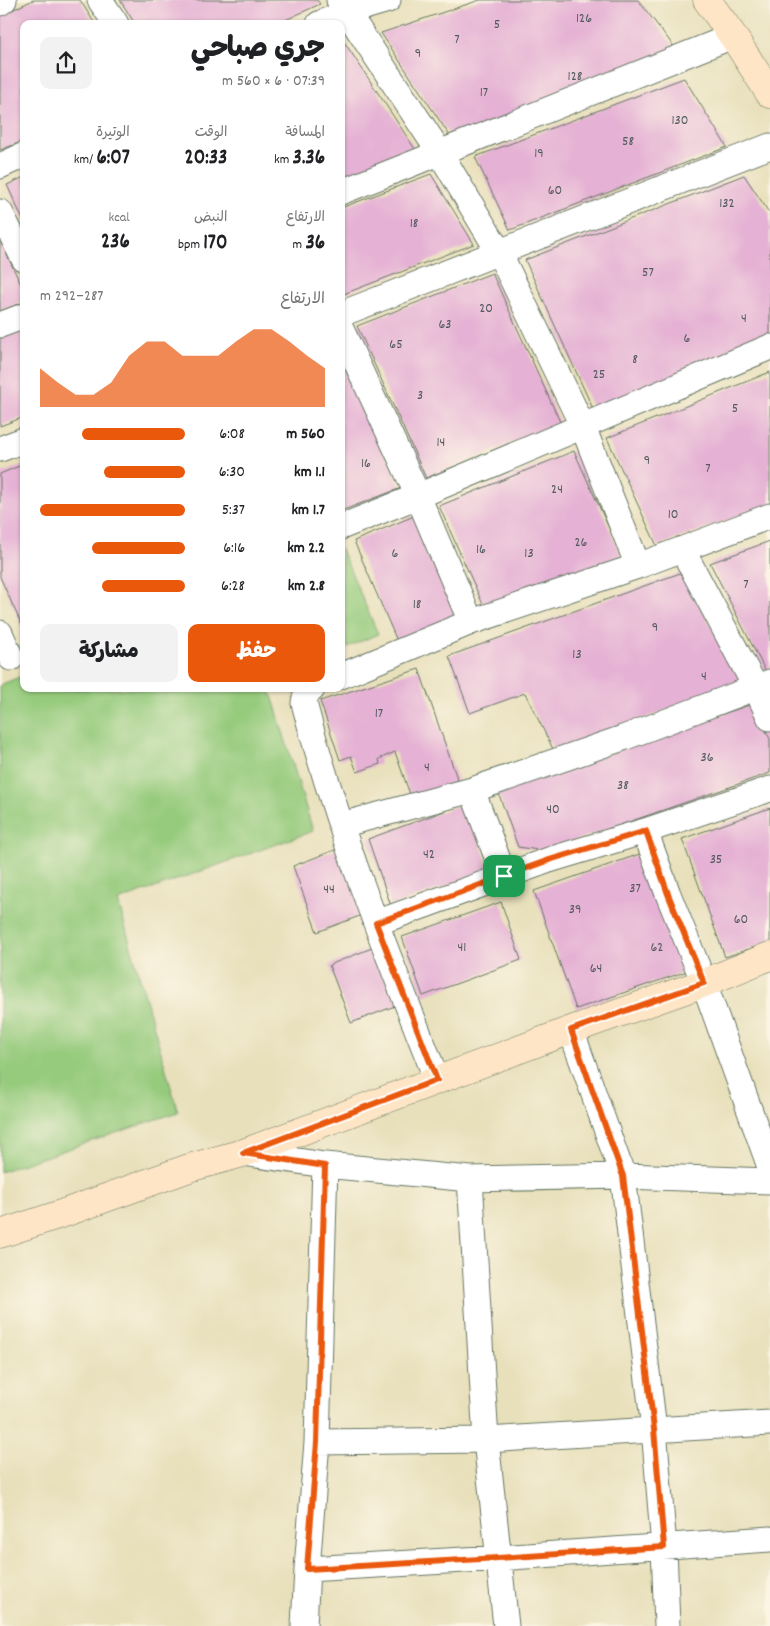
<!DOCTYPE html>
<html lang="ar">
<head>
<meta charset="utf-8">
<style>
	body { margin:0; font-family:Dekko,"Playpen Sans Arabic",sans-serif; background:#f2f2f2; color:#202124; direction:rtl; height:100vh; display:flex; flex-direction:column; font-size:19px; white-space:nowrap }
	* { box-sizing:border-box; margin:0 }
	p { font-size:16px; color:#757577 }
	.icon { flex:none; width:28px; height:28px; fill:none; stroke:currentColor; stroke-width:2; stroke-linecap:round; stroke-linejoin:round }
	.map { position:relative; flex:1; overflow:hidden; direction:ltr }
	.details { position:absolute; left:20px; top:20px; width:325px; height:672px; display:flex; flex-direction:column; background:#fff; border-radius:10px; box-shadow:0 1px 4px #0004; direction:rtl }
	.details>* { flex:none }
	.pin { position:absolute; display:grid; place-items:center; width:42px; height:42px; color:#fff; margin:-21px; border-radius:10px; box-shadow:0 2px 8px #0006 }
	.round { display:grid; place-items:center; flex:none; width:52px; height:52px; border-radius:10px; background:#f2f2f2 }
	.head { display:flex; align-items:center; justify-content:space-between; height:85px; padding:0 20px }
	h1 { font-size:28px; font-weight:800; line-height:38px }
	.stats { display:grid; grid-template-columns:repeat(3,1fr); gap:8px; height:85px; padding:5px 20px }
	.stats div { display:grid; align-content:center }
	.stats b { font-size:21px; font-weight:800 }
	.stats small { font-size:14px; font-weight:400 }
	.stats p { font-size:14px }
	.chart { height:140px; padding:10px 20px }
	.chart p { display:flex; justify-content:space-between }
	.chart svg { width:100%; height:90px; margin-top:5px; fill:#ea580c; opacity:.7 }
	.primary-button { display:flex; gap:10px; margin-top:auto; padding:10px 20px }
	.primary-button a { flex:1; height:58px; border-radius:10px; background:#ea580c; color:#fff; font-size:20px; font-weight:800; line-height:58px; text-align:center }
	.primary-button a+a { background:#f2f2f2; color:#202124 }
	ul { padding:0 20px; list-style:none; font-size:16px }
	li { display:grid; grid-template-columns:80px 60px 1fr; align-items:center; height:38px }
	li i { height:12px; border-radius:6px; background:#ea580c }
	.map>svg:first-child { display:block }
</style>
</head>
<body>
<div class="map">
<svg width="770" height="1626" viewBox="0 0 770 1626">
	<rect width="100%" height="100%" fill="#fcf5e5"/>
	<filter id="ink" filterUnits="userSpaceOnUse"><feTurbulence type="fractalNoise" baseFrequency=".02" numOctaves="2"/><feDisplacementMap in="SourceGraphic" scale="10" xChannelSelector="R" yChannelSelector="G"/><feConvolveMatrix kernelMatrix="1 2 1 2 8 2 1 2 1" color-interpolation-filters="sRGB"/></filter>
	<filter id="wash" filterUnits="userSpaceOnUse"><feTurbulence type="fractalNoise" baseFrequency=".0096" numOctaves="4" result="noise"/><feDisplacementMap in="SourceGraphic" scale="20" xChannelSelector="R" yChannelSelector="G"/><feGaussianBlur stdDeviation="1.12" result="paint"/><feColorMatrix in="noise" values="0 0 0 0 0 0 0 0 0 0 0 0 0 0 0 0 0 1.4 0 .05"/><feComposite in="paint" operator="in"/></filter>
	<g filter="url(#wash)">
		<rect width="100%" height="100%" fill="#e8e0bb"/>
		<!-- green -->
		<path fill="#96cb7d" stroke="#5a8458" d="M341,549L378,634L341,650Z
			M24,675V689H270L313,831L118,901L178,1112L0,1172V685Z"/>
		<g id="blocks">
			<!-- building -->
			<path fill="#e5b1d4" d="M33,0H80L95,24H24V141L0,150V16Z
				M120,0H317L320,4L277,24H135Z
				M480,0H638L679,53L452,139L381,33Z
				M341,37L417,152L341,181Z
				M684,78L727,147L510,230L475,157Z
				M431,174L474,244L341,295V208Z
				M744,175L770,214V341L594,411L525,260Z
				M24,177V222L7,185Z
				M0,240L24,291V302L0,311Z
				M492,273L561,424L426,478L357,326Z
				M24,329V417L0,426V338Z
				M341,353L401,488L341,511Z
				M770,372V505L657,546L607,438Z
				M574,451L623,559L485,609L439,506Z
				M24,464V630L0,577V474Z
				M414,516L459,618L397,641L354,541Z
				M770,541V673L767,674L710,563Z
				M683,572L741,683L554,751L525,693L470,713L449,656Z
				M419,669L459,784L412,800L395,752L379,759L380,764L357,772L351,756L340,760L320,701Z
				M752,704L770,739V773L545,851L518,847L498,792Z
				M466,803L490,871L391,906L368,839Z
				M770,808V942L725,957L682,839Z
				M340,848L365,914L317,932L293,866Z
				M654,849L699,967L576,1009L534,891Z
				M501,902L521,960L423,996L402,937Z
				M377,946L400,1004L351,1023L329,965Z"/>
		</g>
	</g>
	<g filter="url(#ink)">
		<use href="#blocks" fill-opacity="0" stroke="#657663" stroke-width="1"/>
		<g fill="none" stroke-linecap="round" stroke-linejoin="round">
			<!-- street casing -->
			<g stroke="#657663" stroke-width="27">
				<path id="street" d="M100,0L116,24
					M339,0L440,153L499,252L583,427L638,566
					M0,3L4,0
					M319,24L347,12L388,0
					M0,166L24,155
					M341,192L733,36
					M0,212L24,259
					M341,314L770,146
					M0,325L24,316
					M341,329L418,496L471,622
					M0,449L24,440
					M341,527L418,496L770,347
					M682,549L756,688L770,718
					M0,633L11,658
					M341,676L471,622L638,566L770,516
					M312,689L306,693L304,703C338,832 388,956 437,1080
					M472,790L504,876
					M341,825L472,790L623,738L770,682
					M645,831L770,789
					M376,923L549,860L645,831L668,894L704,983L770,1167
					M571,1030L623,1176L654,1429L664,1547L667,1626
					M243,1153L325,1165L470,1179L486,1440L506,1626
					M470,1179L623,1176L770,1181
					M317,1442L486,1440L770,1423
					M307,1569L499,1558L770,1539
					M304,1626L307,1569L317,1442L325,1165"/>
			</g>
			<!-- secondary casing -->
			<g stroke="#657663" stroke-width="29">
				<path id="secondary" d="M707,0L733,36L770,94
					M0,1234L64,1213L189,1168L243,1153L571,1030L704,983L770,956"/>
			</g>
			<!-- street -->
			<use href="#street" stroke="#fff" stroke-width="25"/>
			<!-- secondary -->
			<use href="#secondary" stroke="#fde5c5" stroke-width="28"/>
		</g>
	</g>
	<g fill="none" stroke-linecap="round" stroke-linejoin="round" filter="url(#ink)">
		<!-- route casing -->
		<g stroke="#fff" stroke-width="10">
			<path id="route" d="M646,831L668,894L704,983L571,1030L623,1176L654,1429L664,1547L498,1558L307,1569L317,1442L325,1166L243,1153L437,1080L376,923L549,860Z"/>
		</g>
		<!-- route -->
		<use href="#route" stroke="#ea580c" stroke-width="6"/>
	</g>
	<g text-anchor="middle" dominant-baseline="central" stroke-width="4" stroke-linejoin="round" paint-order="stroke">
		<!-- number labels -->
		<g font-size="14" fill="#505a5c">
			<text x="584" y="19">126</text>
			<text x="497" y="25">5</text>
			<text x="457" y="40">7</text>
			<text x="418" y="54">9</text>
			<text x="575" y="77">128</text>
			<text x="484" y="93">17</text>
			<text x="680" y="121">130</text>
			<text x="628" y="142">58</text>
			<text x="539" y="154">19</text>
			<text x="555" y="191">60</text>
			<text x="727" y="204">132</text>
			<text x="414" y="224">18</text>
			<text x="648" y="273">57</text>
			<text x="486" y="309">20</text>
			<text x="744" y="319">4</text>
			<text x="445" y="325">63</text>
			<text x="687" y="339">6</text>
			<text x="396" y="345">65</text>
			<text x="635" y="360">8</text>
			<text x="599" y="375">25</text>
			<text x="420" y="396">3</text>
			<text x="735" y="409">5</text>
			<text x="441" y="443">14</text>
			<text x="647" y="461">9</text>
			<text x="366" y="464">16</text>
			<text x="708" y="469">7</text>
			<text x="557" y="490">24</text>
			<text x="673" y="515">10</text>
			<text x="581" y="543">26</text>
			<text x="481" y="550">16</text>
			<text x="395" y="554">6</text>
			<text x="529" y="554">13</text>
			<text x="746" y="585">7</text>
			<text x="417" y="605">18</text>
			<text x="655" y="628">9</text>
			<text x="577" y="655">13</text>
			<text x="704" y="677">4</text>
			<text x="379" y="714">17</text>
			<text x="707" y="758">36</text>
			<text x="427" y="768">4</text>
			<text x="623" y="786">38</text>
			<text x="553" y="810">40</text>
			<text x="429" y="855">42</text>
			<text x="716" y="860">35</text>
			<text x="635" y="889">37</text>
			<text x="329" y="890">44</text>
			<text x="575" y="910">39</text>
			<text x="741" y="920">60</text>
			<text x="462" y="948">41</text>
			<text x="657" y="948">62</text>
			<text x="596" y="969">64</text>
		</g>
	</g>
</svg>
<div class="pin" style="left:504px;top:876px;background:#1e9e55"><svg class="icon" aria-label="arrive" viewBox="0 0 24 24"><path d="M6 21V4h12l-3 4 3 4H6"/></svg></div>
<section class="details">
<div class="head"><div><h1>جري صباحي</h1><p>07:39 · 6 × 560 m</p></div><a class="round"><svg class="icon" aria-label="share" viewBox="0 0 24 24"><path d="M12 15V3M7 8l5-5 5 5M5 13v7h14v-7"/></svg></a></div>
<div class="stats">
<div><p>المسافة</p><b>3.36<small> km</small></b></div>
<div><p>الوقت</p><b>20:33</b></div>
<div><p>الوتيرة</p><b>6:07<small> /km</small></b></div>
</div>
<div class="stats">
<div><p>الارتفاع</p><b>36<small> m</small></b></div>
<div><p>النبض</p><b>170<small> bpm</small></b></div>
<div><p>kcal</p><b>236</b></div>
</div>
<div class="chart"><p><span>الارتفاع</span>287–292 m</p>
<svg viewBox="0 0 160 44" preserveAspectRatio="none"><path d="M0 44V25L10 32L20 38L30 38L40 32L50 19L60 12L70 12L80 19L90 19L100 19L110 12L120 6L130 6L140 12L150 19L160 25V44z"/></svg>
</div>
<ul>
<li><b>560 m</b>6:08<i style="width:71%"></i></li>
<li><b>1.1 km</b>6:30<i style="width:56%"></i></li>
<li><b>1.7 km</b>5:37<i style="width:100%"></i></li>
<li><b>2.2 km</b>6:16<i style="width:64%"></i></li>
<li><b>2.8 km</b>6:28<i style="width:57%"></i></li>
</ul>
<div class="primary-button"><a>حفظ</a><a>مشاركة</a></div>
</section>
</div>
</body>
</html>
